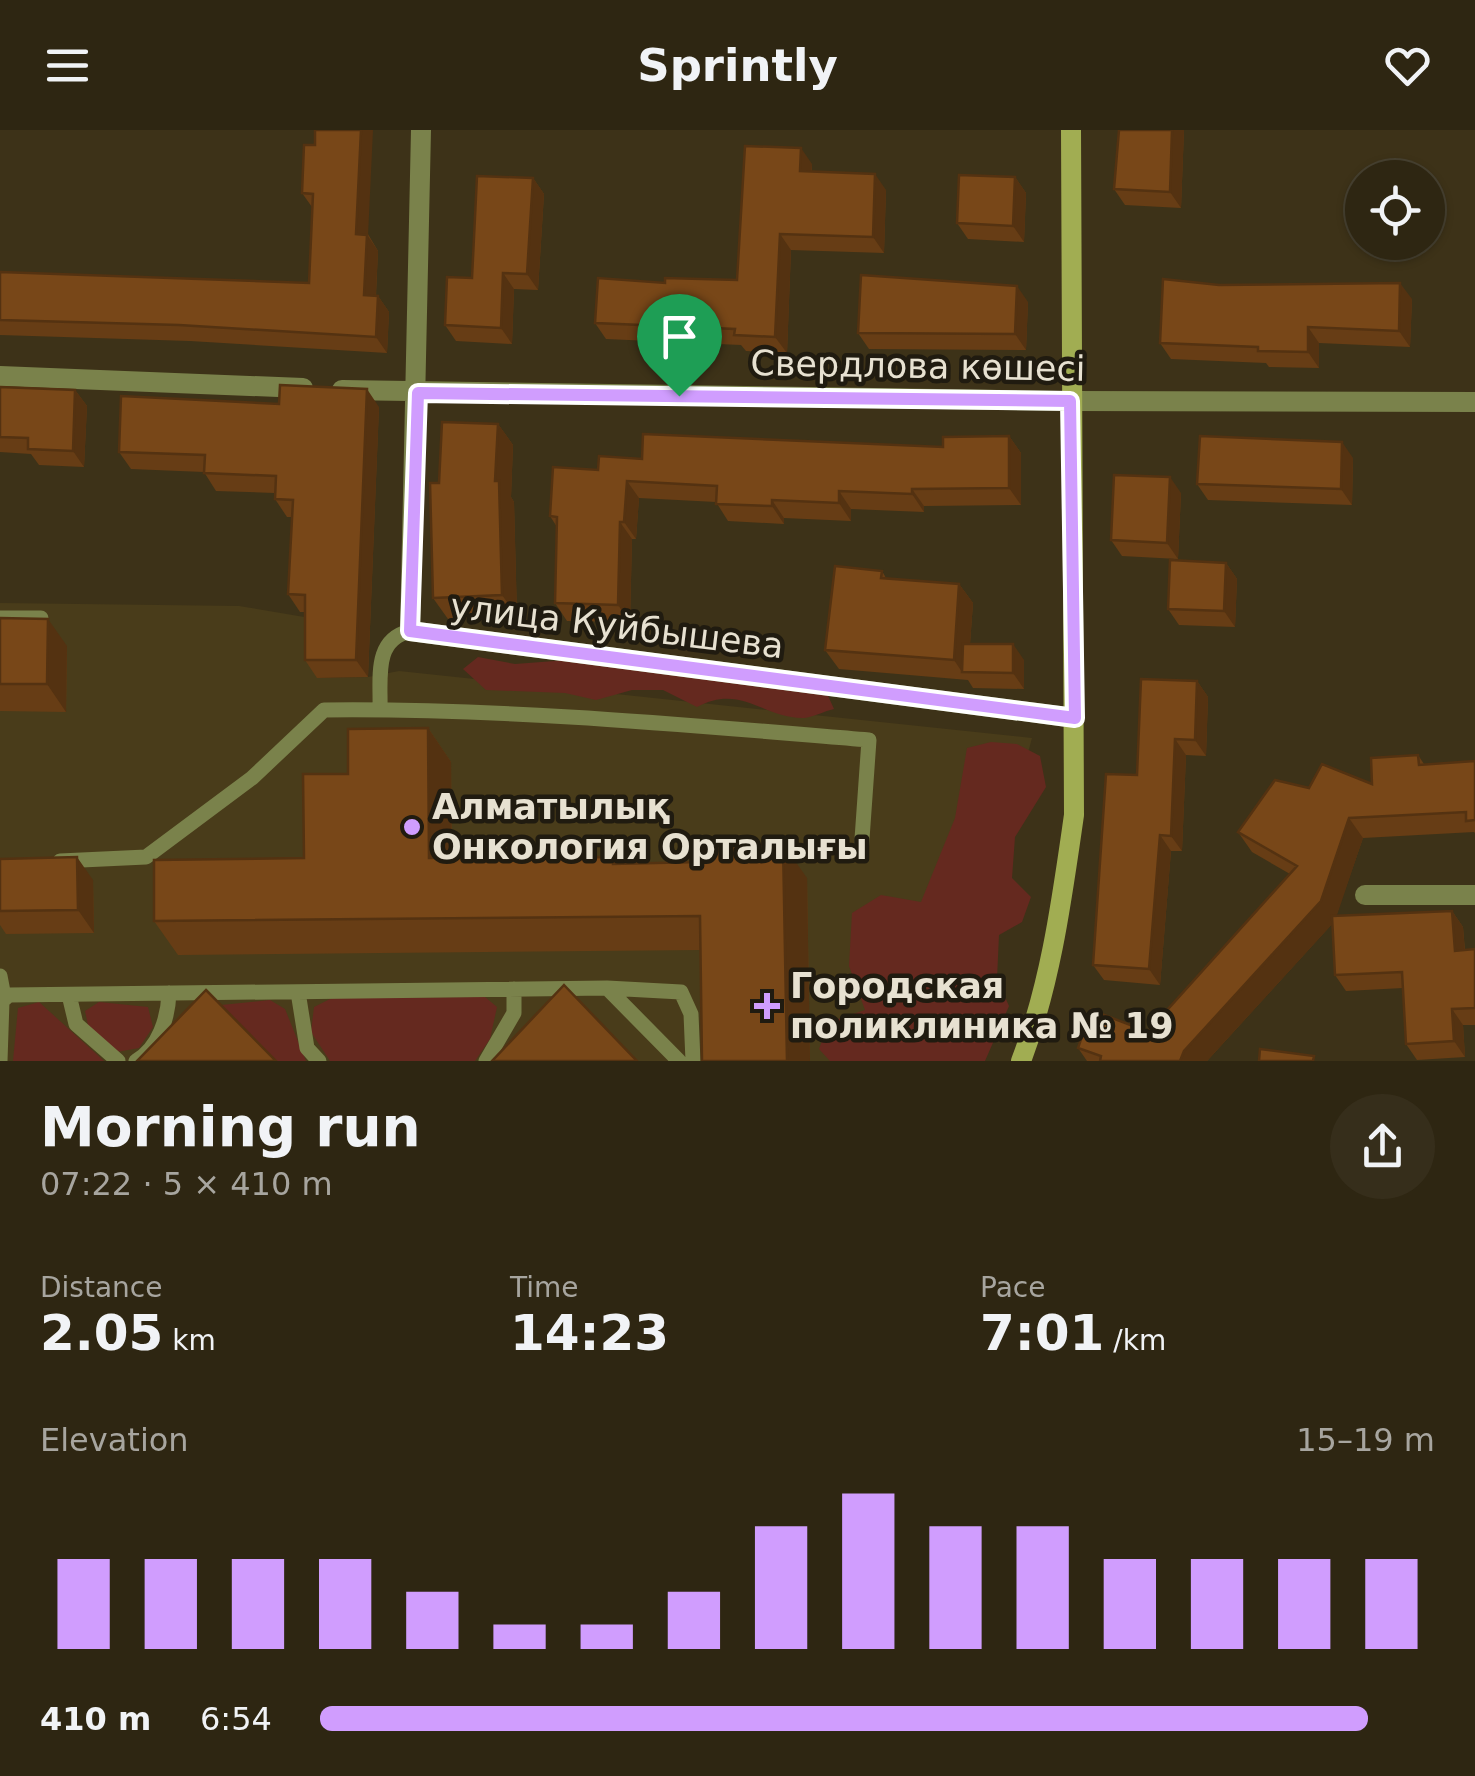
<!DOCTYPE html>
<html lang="en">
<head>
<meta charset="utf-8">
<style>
	body { margin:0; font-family:"DejaVu Sans",sans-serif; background:#362e1b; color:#f1f3f6; height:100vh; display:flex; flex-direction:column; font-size:38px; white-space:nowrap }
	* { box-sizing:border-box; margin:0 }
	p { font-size:32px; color:#a7a59f }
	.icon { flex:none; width:55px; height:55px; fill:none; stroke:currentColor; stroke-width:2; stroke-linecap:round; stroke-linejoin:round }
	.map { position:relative; height:931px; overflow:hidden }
	.panel { display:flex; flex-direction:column; background:#2e2612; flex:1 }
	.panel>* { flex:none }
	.buttons { position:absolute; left:1345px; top:30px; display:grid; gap:20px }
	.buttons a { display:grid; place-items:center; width:100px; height:100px; border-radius:50%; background:#2e2612; box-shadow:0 2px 8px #0004,0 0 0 2px #494332; font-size:50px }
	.pin { position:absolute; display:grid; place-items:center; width:85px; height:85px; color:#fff; margin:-102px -42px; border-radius:50% 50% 50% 0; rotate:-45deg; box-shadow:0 0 10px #0007 }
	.pin .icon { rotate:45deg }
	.round { display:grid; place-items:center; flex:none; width:105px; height:105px; border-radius:52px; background:#362e1b }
	.headline { display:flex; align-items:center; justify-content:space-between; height:170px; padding:0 40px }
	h1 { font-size:55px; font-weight:700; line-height:75px }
	.stats { display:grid; grid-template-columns:repeat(3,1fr); gap:15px; height:170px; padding:10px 40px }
	.stats div { display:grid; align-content:center }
	.stats b { font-size:50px; font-weight:700 }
	.stats small { font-size:28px; font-weight:400 }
	.stats p { font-size:28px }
	.chart { height:280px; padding:20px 40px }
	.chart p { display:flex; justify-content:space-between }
	.chart svg { width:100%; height:180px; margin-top:10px; stroke:#d09dfe; stroke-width:6 }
	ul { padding:0 40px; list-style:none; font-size:32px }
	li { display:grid; grid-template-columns:160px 120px 1fr; align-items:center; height:75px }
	li i { height:25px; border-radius:12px; background:#d09dfe }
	header { display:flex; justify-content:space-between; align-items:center; height:130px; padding:0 40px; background:#2e2612; font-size:45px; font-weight:700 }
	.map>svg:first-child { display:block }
</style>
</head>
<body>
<header><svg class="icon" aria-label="menu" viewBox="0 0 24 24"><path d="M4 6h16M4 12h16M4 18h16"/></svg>Sprintly<svg class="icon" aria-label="heart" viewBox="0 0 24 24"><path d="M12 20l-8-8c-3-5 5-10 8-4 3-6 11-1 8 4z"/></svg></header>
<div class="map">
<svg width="1475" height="931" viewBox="0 0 1475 931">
	<rect width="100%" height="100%" fill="#3d3218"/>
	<!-- built -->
	<path fill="#493c1a" d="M0,473L239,476L316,489L318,548L368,547L399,541L1032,608L945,931H0Z"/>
	<!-- green -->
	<path fill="#65291f" d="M478,527L515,534L581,529L825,559L834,579C825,581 813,587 804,588C764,589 741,553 697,577L663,560H632L596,570L565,563L486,560L463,539Z
		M991,612L1017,614L1040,626L1046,657L1015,707L1012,748L1031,767L1022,792L999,805L997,849L1009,876L985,931H830L819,919L829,892L865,880L849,836L852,783L881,765L921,772L955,688L967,618Z
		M485,867L497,877L490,909L475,931H330L311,902L314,877L332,868Z
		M270,870L285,879L306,931H270L211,876Z
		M39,872L104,931H13L18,878Z
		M99,872L148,877L153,897L139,918L117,922L88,895L85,881Z"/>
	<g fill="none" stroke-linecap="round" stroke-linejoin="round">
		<!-- service -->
		<path stroke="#7a824b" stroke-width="15" d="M0,488H41
			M380,580C381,548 373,510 410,501
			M60,731L146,727L252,648L324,580C506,578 687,595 869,610L861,723
			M0,846L4,867
			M607,858L681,862L691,884L693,931
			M298,862L307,918L319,931
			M69,865L76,894L118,931
			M0,931L2,871L9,865L607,858L679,931
			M136,931C159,918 168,888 169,863
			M486,931L514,883V859"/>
		<!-- minor -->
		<path stroke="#7a824b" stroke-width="20" d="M421,0L410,501L1075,588
			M0,246L303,258
			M342,260L1071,271L1475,272
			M1365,765H1475"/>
		<!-- secondary -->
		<path stroke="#a1ad52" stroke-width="20" d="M1021,931C1051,853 1062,768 1074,685L1071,0"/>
	</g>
	<!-- wall -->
	<path fill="#673d15" d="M1184,0L1181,78L1125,75L1114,59Z
		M315,15L378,121L376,166H378L389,182L387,223L190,211L0,205V142L309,153L312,77L302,63Z
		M812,34V42L886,60L884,123L791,120L787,223L746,221L741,215L606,209L595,193L737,150Z
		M1015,47L1026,63L1024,112L968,109L957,93Z
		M533,48L544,64L538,160L514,159L512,214L456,211L445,195L472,148Z
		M1219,155L1412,169L1410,217L1319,213V238L1269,237L1266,233L1171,229L1160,213Z
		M1028,172L1026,220L869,219L858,203Z
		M0,257L75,260L87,276L84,337L39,335L31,324L0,322Z
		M279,274L379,277L368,547L317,548L305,530V482H300L288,464L292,387H287L275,369V363L216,361L204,342L131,339L119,322Z
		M498,294L513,315L511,367L514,372L517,486L448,489L433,468L439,353Z
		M1009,306L1021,323V375L924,376V382L851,379V391L784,388V394L728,391L716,372L639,368L636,409H632L630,492L567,491L555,473L557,397L550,386L598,340L642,329L943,317Z
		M1353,328L1352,375L1208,370L1197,354Z
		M1181,363L1178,429L1122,426L1111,410Z
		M1226,433L1237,449L1235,497L1179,495L1168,479Z
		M882,441L886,448L959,454L973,473L970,514L1024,530V559L973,558L968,550L839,539L825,520Z
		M0,488L67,516L66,582L0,581Z
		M1197,551L1208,567L1206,626L1186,625L1182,721H1171L1160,855L1104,850L1093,835Z
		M428,598L451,632L452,728L613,727L617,734L807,748L810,931H702L700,820L178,825L154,791L304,728L348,644Z
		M1418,625L1424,634L1475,631V703L1474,702L1363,708L1336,786L1452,781L1463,797L1465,820L1475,819V895H1463L1465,927L1417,930L1406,914L1403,858L1346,861L1335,845L1332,794L1207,931H1087L1078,918L1141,899L1145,904L1290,744L1252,722L1238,702L1309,658L1372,654Z
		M0,729L93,750L94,803L6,804L0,795Z"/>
	<!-- shaded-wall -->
	<path fill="#543211" d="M361,0H373L368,106L378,121L375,181L364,165L356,104Z
		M1172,0H1184L1181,78L1170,62Z
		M801,18L812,34L811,57L800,41Z
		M875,44L886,60L884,123L873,107Z
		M1015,47L1026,63L1024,112L1013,96Z
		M533,48L544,64L538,160L527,144Z
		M780,104L791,120L787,223L775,207Z
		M503,143L514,159L512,214L501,198Z
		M1400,153L1412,169L1410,217L1399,201Z
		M1017,156L1028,172L1026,220L1015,204Z
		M378,166L389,182L387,223L376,207Z
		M1308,197L1319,213V238L1308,222Z
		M367,259L379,277L368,547L356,530Z
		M75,260L87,276L84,337L73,321Z
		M498,294L513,315L511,367L514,372L517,486L502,465L495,351Z
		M1009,306L1021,323V375L1009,358Z
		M1342,312L1353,328L1352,375L1341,359Z
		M1170,347L1181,363L1178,429L1167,413Z
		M627,351L639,368L636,409L624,392Z
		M912,359L924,376V382L912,364Z
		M839,361L851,379V391L839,373Z
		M772,370L784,388V394L772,376Z
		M620,392L632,409L630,492L618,475Z
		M1226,433L1237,449L1235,497L1224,481Z
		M959,454L973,473L968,542H962L954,530Z
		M48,489L67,516L66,582L47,554Z
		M1013,514L1024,530V559L1013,543Z
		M1197,551L1208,567L1206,626L1195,610Z
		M428,598L451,632L452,762L429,728Z
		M1175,609L1186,625L1182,721L1171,706Z
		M1349,688L1363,708L1335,791L1207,931H1180L1184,921Z
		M1160,705L1171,721L1160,855L1149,839Z
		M783,714L807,748L810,931H787Z
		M77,727L93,750L94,803L78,780Z
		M1452,781L1463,797L1466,837L1455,821Z
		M1452,879L1463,895L1465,927L1454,911Z"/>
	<!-- building -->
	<path fill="#784718" stroke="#543211" stroke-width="2.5" d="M315,0H361L356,104L367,105L364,165L378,166L376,207L179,195L0,190V142L309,153L313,64L302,63L304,15H315Z
		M1119,0H1172L1170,62L1114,59Z
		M745,16L801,18L800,41L875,44L873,107L780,104L775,207L734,205L735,199L595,193L598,148L665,153V148L737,150Z
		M959,45L1015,47L1013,96L957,93Z
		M477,46L533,48L527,144L503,143L501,198L445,195L447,147L472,148Z
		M861,145L1017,156L1015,204L858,203Z
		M1163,149L1219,155L1400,153L1399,201L1308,197V222L1258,221V217L1160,213Z
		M280,255L367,259L356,530H305V465L288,464L293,370L275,369L276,346L204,343L205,325L119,322L121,266L279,274Z
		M0,257L75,260L73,321L28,319V308L0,307Z
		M442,292L498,294L495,351H499L502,465L433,468L430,353H439Z
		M643,304L943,317V307L1009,306V358L912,359V364L839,361V373L772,370V376L716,374L717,356L627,351L624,392H620L618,475L555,473L557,387L550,386L553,337L598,340L599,326L642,329Z
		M1200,306L1342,312L1341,359L1197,354Z
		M1114,345L1170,347L1167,413L1111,410Z
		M1170,430L1226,433L1224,481L1168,479Z
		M835,436L882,441L881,448L959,454L954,530L825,520Z
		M0,488L48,489L47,554H0Z
		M963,514H1013V543L962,542Z
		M1141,549L1197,551L1195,610L1175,609L1171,706L1160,705L1149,839L1093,835L1106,644L1137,645Z
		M428,598L429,728L613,727V734L698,732V715L783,714L787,931H702L700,786L154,791V730L304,728L303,644H348V599Z
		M1418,625L1419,635L1475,631V690L1466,691V682L1349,688L1321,771L1184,921L1180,931H1100L1101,926L1078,918L1091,880L1141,899V909L1297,736L1238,702L1275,650L1309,658L1322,634L1372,654L1371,628Z
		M77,727L78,780L0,781V729Z
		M1452,781L1455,821L1475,819V878L1452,879L1454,911L1406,914L1402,842L1335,845L1332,786Z
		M564,855L637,931H492Z
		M206,860L276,931H137Z
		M1260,919L1314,926L1313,931H1259Z"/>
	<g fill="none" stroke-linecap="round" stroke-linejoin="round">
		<!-- route casing -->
		<g stroke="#fff" stroke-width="20">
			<path id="route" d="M418,263L1070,271L1075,588L410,501Z"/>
		</g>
		<!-- route -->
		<use href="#route" stroke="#d09dfe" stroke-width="12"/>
	</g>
	<!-- markers -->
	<g fill="#d09dfe" stroke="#201b10" stroke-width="4">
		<circle cx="412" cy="697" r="10"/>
		<path d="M762 861h10v10h10v10h-10v10h-10v-10h-10v-10h10z"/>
	</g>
	<g text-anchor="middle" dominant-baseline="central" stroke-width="9" stroke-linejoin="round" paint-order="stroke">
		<!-- street labels -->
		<g font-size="35" fill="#e7e1d1" stroke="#201b10">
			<text transform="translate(918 236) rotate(1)">Свердлова көшесі</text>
			<text transform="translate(617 496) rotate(7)">улица Куйбышева</text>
		</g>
		<!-- poi labels -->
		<g font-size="35" font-weight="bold" fill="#e7e1d1" stroke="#201b10" text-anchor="start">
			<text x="432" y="677">Алматылық<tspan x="432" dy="40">Онкология Орталығы</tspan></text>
			<text x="790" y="856">Городская<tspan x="790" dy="40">поликлиника № 19</tspan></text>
		</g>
	</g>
</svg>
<div class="buttons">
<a><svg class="icon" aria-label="locate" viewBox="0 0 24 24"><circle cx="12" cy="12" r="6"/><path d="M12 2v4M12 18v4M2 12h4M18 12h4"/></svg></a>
</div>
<div class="pin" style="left:679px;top:266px;background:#1e9e55"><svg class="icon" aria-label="arrive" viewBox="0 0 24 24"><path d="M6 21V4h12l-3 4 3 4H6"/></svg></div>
</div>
<section class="panel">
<div class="headline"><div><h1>Morning run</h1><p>07:22 · 5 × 410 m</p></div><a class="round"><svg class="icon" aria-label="share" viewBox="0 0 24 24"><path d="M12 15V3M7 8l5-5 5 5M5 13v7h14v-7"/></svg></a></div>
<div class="stats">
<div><p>Distance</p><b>2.05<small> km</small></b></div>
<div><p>Time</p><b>14:23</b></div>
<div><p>Pace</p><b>7:01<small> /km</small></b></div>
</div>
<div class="chart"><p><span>Elevation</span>15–19 m</p>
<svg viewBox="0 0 160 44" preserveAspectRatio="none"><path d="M5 44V22M15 44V22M25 44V22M35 44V22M45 44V30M55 44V38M65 44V38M75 44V30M85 44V14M95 44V6M105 44V14M115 44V14M125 44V22M135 44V22M145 44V22M155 44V22"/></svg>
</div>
<ul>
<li><b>410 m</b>6:54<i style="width:94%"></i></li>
</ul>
</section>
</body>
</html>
